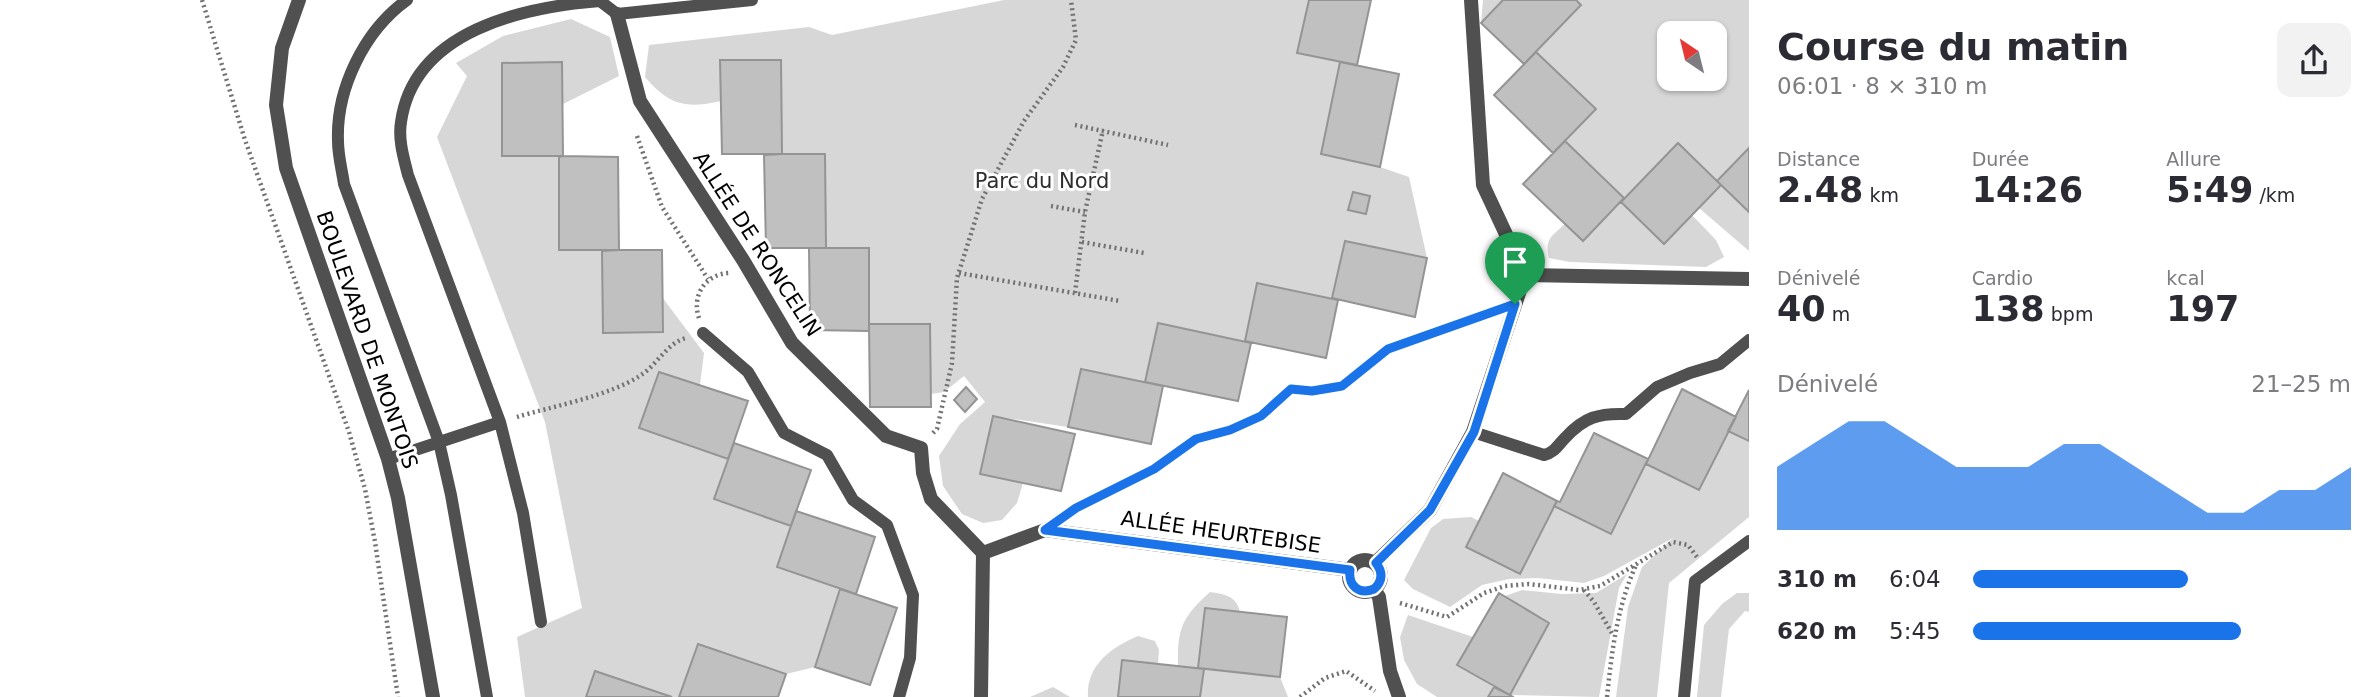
<!DOCTYPE html>
<html lang="fr">
<head>
<meta charset="utf-8">
<style>
	body { margin:0; font-family:"DejaVu Sans",sans-serif; background:#f2f2f3; color:#2b2b33; height:100vh; display:flex; flex-direction:column; font-size:26px; white-space:nowrap }
	* { box-sizing:border-box; margin:0 }
	p { font-size:23px; color:#7c7c81 }
	.icon { flex:none; width:38px; height:38px; fill:none; stroke:currentColor; stroke-width:2; stroke-linecap:round; stroke-linejoin:round }
	.map { position:relative; flex:1; overflow:hidden }
	.drawer { display:flex; flex-direction:column; background:#fff; width:630px }
	.drawer>* { flex:none }
	.needle { width:46px; rotate:325deg }
	.tools { position:absolute; left:1657px; top:21px; display:grid; gap:14px }
	.tools a { display:grid; place-items:center; width:70px; height:70px; border-radius:14px; background:#fff; box-shadow:0 2px 5px #0004; font-size:35px }
	.pin { position:absolute; display:grid; place-items:center; width:60px; height:60px; color:#fff; margin:-72px -30px; border-radius:50% 50% 50% 0; rotate:-45deg; box-shadow:0 0 7px #0007 }
	.pin .icon { rotate:45deg }
	.round { display:grid; place-items:center; flex:none; width:74px; height:74px; border-radius:14px; background:#f2f2f3 }
	.overview { display:flex; align-items:center; justify-content:space-between; height:119px; padding:0 28px }
	h1 { font-size:38px; font-weight:600; line-height:52px }
	.stats { display:grid; grid-template-columns:repeat(3,1fr); gap:10px; height:119px; padding:7px 28px }
	.stats div { display:grid; align-content:center }
	.stats b { font-size:35px; font-weight:600 }
	.stats small { font-size:19px; font-weight:400 }
	.stats p { font-size:19px }
	.chart { height:196px; padding:14px 28px }
	.chart p { display:flex; justify-content:space-between }
	.chart svg { width:100%; height:126px; margin-top:7px; fill:#1a73e8; opacity:.7 }
	ul { padding:0 28px; list-style:none; font-size:23px }
	li { display:grid; grid-template-columns:112px 84px 1fr; align-items:center; height:52px }
	li i { height:18px; border-radius:9px; background:#1a73e8 }
	main { display:flex; flex:1; min-height:0 }
	.map>svg:first-child { display:block }
</style>
</head>
<body>
<main>
<div class="map">
<svg width="1749" height="697" viewBox="0 0 1749 697">
	<rect width="100%" height="100%" fill="#fff"/>
	<!-- green -->
	<path fill="#d7d7d7" fill-rule="evenodd" d="M1004,0H1309L1297,52L1340,62L1321,154L1380,167L1409,177L1427,258L1346,241L1332,298L1258,283L1245,341L1158,323L1145,382L1081,369L1068,427L993,416L980,474L1023,483L1017,503L1002,520L983,523L962,514L943,486L939,456L960,424L985,402L964,376L944,392L931,394L930,324H869V248H826L825,155L782,154L781,60H721V101C685,109 669,105 645,77L649,45L809,27L832,35Z
		M1483,0H1503L1481,23Z
		M1576,0H1749V148L1717,181L1678,144L1624,198L1564,142L1595,109L1536,52L1581,5ZM1670,33H1715V79H1670Z
		M571,19L610,37L619,76L563,104L562,63L502,64V156L559,157V250L602,251L603,332H662V297L704,353L700,385L659,372L639,428L728,459L715,500L791,526L778,567L840,589L815,667L786,674L698,644L679,697H672L595,671L586,697H525L517,637L582,608L545,422L437,137L467,76L456,63L503,36Z
		M1721,185L1749,212V251L1699,208Z
		M1621,202L1664,244L1692,215L1716,240L1724,257L1706,267L1570,262L1549,258C1544,239 1552,236 1565,224L1583,241Z
		M1728,431L1749,441V517L1669,583L1657,697H1616L1628,607L1642,567L1673,538L1604,576L1584,583L1538,578L1509,579L1482,585L1450,607L1413,589L1404,580L1431,528L1443,519L1471,517L1479,521L1466,547L1520,574L1554,506L1611,534L1646,464L1699,490Z
		M1627,574L1619,588L1599,697L1510,695L1549,623L1505,596L1522,590L1562,594L1596,593Z
		M1210,592C1224,594 1237,596 1240,612L1205,608L1198,668L1178,666C1177,629 1182,617 1210,592Z
		M1737,593H1749V612L1745,611L1729,629L1721,697H1697L1704,625L1722,604Z
		M1408,615L1473,637L1457,665L1494,687L1488,697H1437L1417,684L1404,660L1400,637Z
		M1138,636L1155,641L1159,650L1158,664L1122,661L1121,697H1088C1086,665 1112,647 1138,636Z
		M1204,669L1280,677L1288,697H1200Z
		M1053,687L1070,697H1030Z"/>
	<!-- building -->
	<path fill="#c0c0c0" stroke="#949494" stroke-width="2" d="M1309,0H1371L1357,65L1297,53Z
		M1503,0H1576L1581,5L1524,64L1481,23Z
		M1536,52L1596,109L1553,153L1494,95Z
		M720,60H781L782,154H722Z
		M562,62L563,156H502V63Z
		M1340,62L1399,74L1380,167L1321,154Z
		M1565,141L1624,198L1583,241L1523,184Z
		M1678,143L1721,185L1664,244L1621,202Z
		M1749,148V212L1717,181Z
		M782,154H825L826,248H766L764,155Z
		M563,156L618,157L619,250H559V157Z
		M1353,192L1370,196L1366,214L1348,210Z
		M1345,241L1427,258L1415,317L1332,298Z
		M809,248H869V331L810,330Z
		M619,250H662L663,332L603,333L602,251Z
		M1257,283L1338,300L1326,358L1245,341Z
		M1158,323L1251,343L1238,401L1145,382Z
		M869,324H930L931,407H870Z
		M1081,369L1163,386L1151,444L1068,427Z
		M659,372L748,401L728,459L639,428Z
		M966,387L977,399L965,412L954,400Z
		M1682,389L1736,417L1699,490L1646,464Z
		M1749,390V441L1728,431Z
		M993,416L1075,434L1061,491L980,474Z
		M1594,433L1648,459L1611,534L1554,506L1557,501L1560,502Z
		M734,443L811,470L791,526L714,499Z
		M1503,473L1557,501L1520,574L1466,547Z
		M796,511L875,537L856,594L777,567Z
		M840,589L897,608L870,685L815,667Z
		M1499,593L1549,623L1510,695L1457,665Z
		M1205,608L1287,617L1280,677L1198,668Z
		M698,644L786,674L778,697H679Z
		M1122,660L1204,669L1200,697H1118Z
		M595,671L672,697H586Z
		M1494,687L1510,695L1513,697H1488Z"/>
	<g fill="none" stroke-linecap="round" stroke-linejoin="round">
		<!-- path -->
		<path stroke="#727272" stroke-width="4.5" stroke-dasharray="2 3.5" stroke-linecap="butt" d="M202,0L245,140L349,432L365,489L375,542L398,697
			M1075,125L1168,145
			M637,136L662,207L708,279
			M1051,206L1085,212
			M1082,242L1144,253
			M959,273L1120,301
			M1075,293L1085,212L1103,130
			M699,318C691,295 706,274 729,273
			M517,417C553,406 610,396 641,375C657,365 667,343 686,338
			M933,433L937,429L952,363L957,278L982,199L1024,121L1063,67L1076,40L1071,0
			M1584,590L1594,602L1613,635
			M1400,603L1447,617L1484,593L1505,586L1529,584L1579,590L1600,586L1673,542L1688,545L1697,557
			M1300,697L1325,678L1346,671L1375,691
			M1607,697C1612,650 1617,606 1637,563"/>
		<!-- service -->
		<path stroke="#505050" stroke-width="12" d="M407,0C364,31 336,89 338,141C338,156 342,170 344,184L439,442L451,495L487,697
			M703,333L748,372L784,433L827,455L853,500L887,525L913,595L910,658L899,697
			M1473,432L1544,455C1554,453 1558,445 1565,438C1584,417 1599,413 1626,414L1657,387L1690,373L1720,364L1749,340
			M388,459L500,422
			M1045,530L1075,508L1154,469L1196,439L1231,430L1261,416L1291,389L1312,391L1342,386L1388,349L1515,304
			M541,622L523,513L500,422L408,175C404,159 398,140 401,122C414,30 524,7 600,1L617,14L752,0
			M1684,697L1695,581L1749,541"/>
		<!-- minor -->
		<path stroke="#505050" stroke-width="14" d="M299,0L282,48L276,105L286,168L388,459L398,498L433,697
			M1471,0L1483,185L1525,275
			M617,14L640,101L743,260L792,343L886,436L921,448L923,473L931,499L983,553
			M983,553L1045,530L1350,570
			M1349 576a16 16 0 1 1 32 0a16 16 0 1 1-32 0Z
			M1375,563L1430,510L1473,432L1525,275L1749,279
			M1374,589L1379,597L1390,671L1399,697
			M981,697L983,553"/>
	</g>
	<g fill="none" stroke-linecap="round" stroke-linejoin="round">
		<!-- route casing -->
		<g stroke="#fff" stroke-width="14">
			<path id="route" d="M1515,304L1474,432L1430,510L1376,563C1383,572 1383,581 1374,589C1359,595 1348,586 1350,570L1045,530L1076,508L1154,469L1196,439L1230,430L1261,416L1291,389L1312,391L1342,386L1388,349Z"/>
		</g>
		<!-- route -->
		<use href="#route" stroke="#1a73e8" stroke-width="9"/>
	</g>
	<g text-anchor="middle" dominant-baseline="central" stroke-width="6" stroke-linejoin="round" paint-order="stroke">
		<!-- park labels -->
		<g font-size="21" fill="#2e2e2e" stroke="#fff">
			<text x="1042" y="181">Parc du Nord</text>
		</g>
		<!-- street labels -->
		<g font-size="21" fill="#000" stroke="#fff">
			<text transform="translate(757 244) rotate(57)">ALLÉE DE RONCELIN</text>
			<text transform="translate(367 340) rotate(71)">BOULEVARD DE MONTOIS</text>
			<text transform="translate(1221 532) rotate(8)">ALLÉE HEURTEBISE</text>
		</g>
	</g>
</svg>
<div class="tools">
<a><svg class="needle" viewBox="-14 -14 28 28"><path d="M0-13l5 13h-10z" fill="#e53935"/><path d="M0 13l5-13h-10z" fill="#7c7c81"/></svg></a>
</div>
<div class="pin" style="left:1515px;top:304px;background:#1e9e55"><svg class="icon" aria-label="arrive" viewBox="0 0 24 24"><path d="M6 21V4h12l-3 4 3 4H6"/></svg></div>
</div>
<section class="drawer">
<div class="overview"><div><h1>Course du matin</h1><p>06:01 · 8 × 310 m</p></div><a class="round"><svg class="icon" aria-label="share" viewBox="0 0 24 24"><path d="M12 15V3M7 8l5-5 5 5M5 13v7h14v-7"/></svg></a></div>
<div class="stats">
<div><p>Distance</p><b>2.48<small> km</small></b></div>
<div><p>Durée</p><b>14:26</b></div>
<div><p>Allure</p><b>5:49<small> /km</small></b></div>
</div>
<div class="stats">
<div><p>Dénivelé</p><b>40<small> m</small></b></div>
<div><p>Cardio</p><b>138<small> bpm</small></b></div>
<div><p>kcal</p><b>197</b></div>
</div>
<div class="chart"><p><span>Dénivelé</span>21–25 m</p>
<svg viewBox="0 0 160 44" preserveAspectRatio="none"><path d="M0 44V22L10 14L20 6L30 6L40 14L50 22L60 22L70 22L80 14L90 14L100 22L110 30L120 38L130 38L140 30L150 30L160 22V44z"/></svg>
</div>
<ul>
<li><b>310 m</b>6:04<i style="width:57%"></i></li>
<li><b>620 m</b>5:45<i style="width:71%"></i></li>
</ul>
</section>
</main>
</body>
</html>
